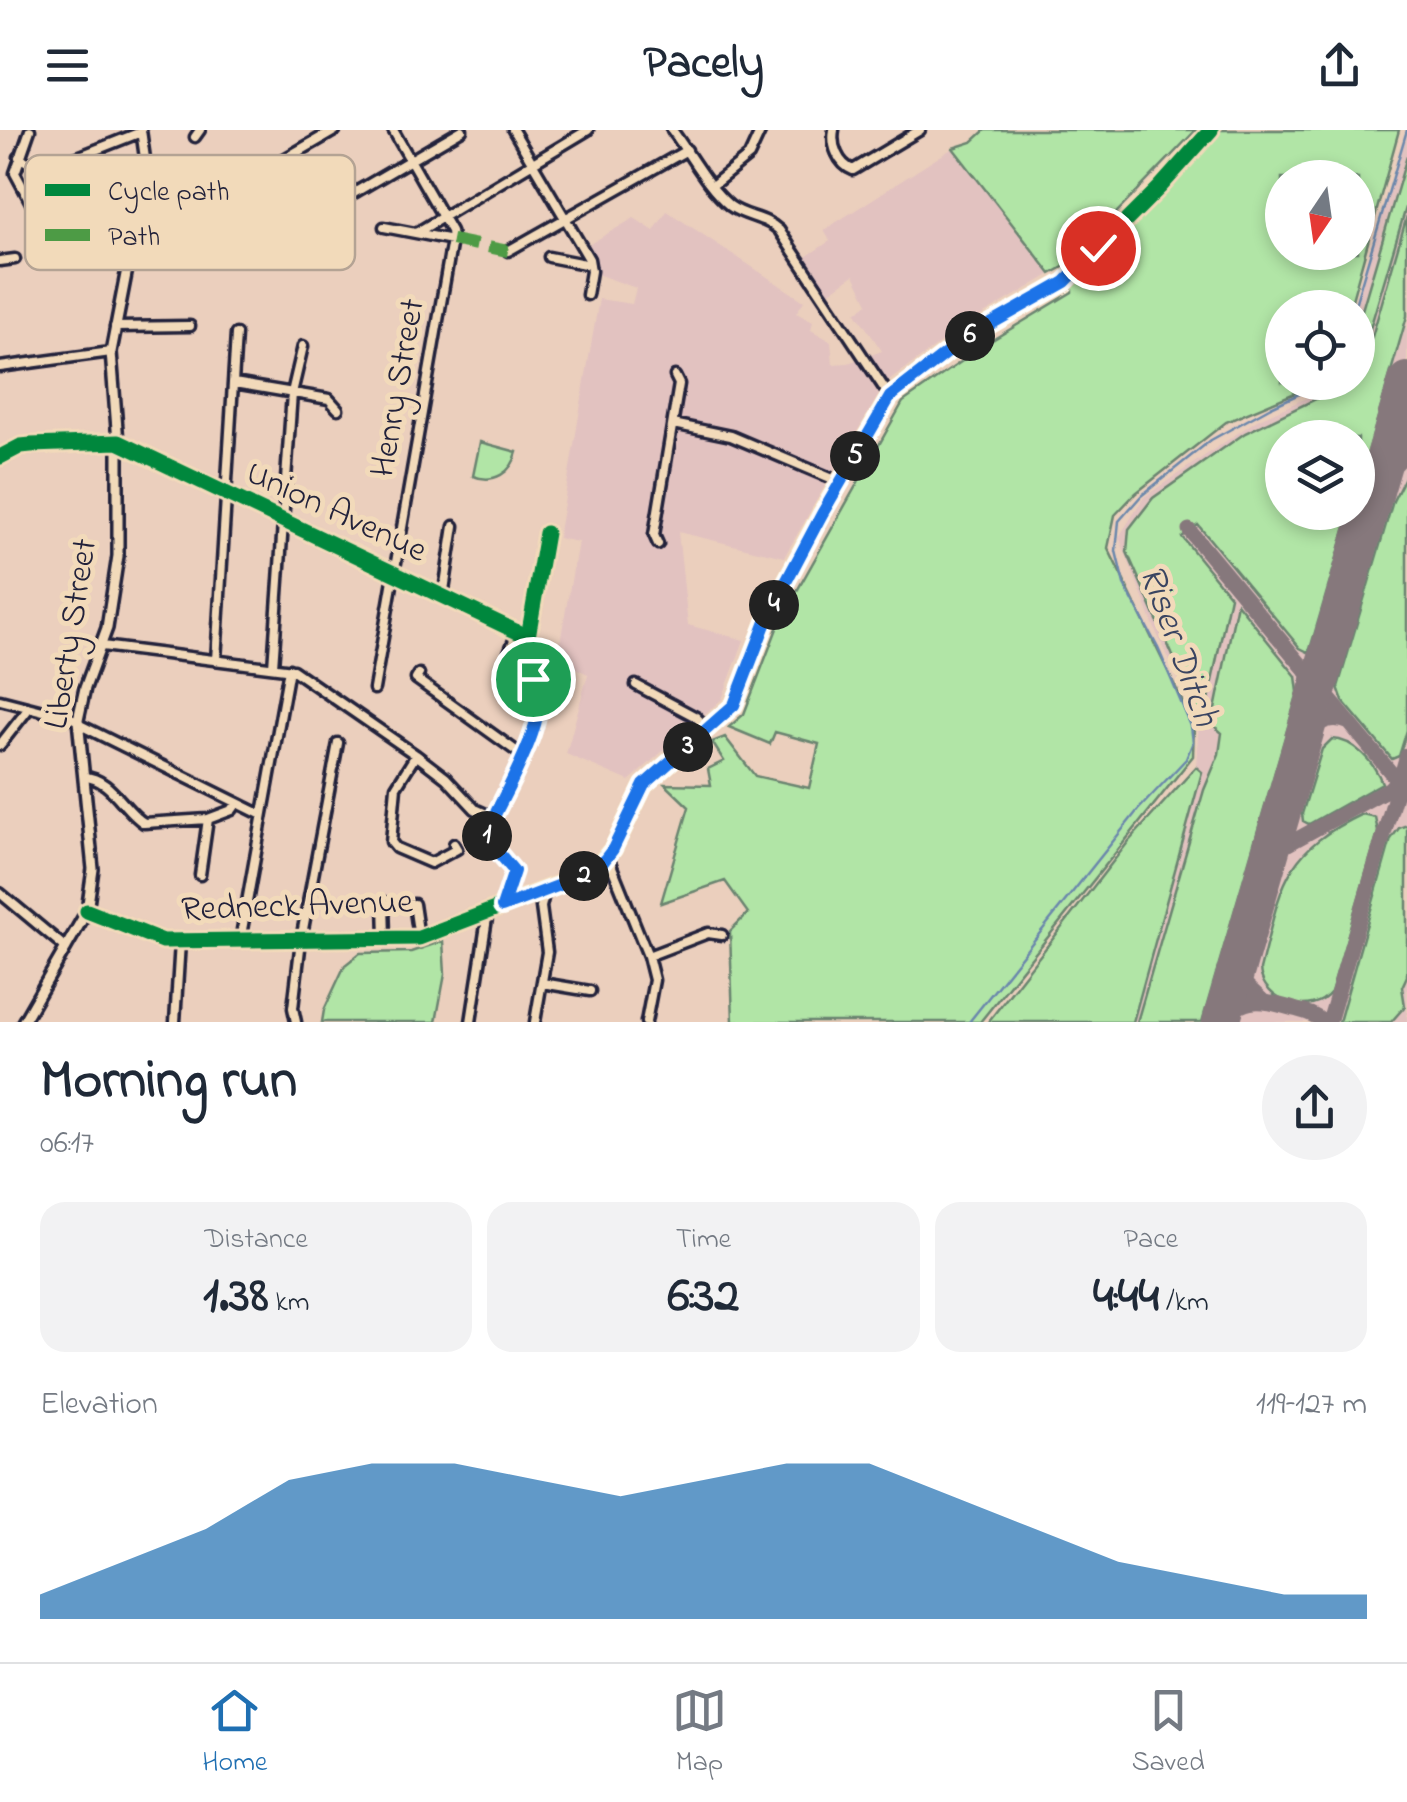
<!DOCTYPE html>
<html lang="en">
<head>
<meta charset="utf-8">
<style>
	body { margin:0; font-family:"Indie Flower",sans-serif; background:#f2f2f3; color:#1f2937; height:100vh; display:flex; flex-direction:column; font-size:38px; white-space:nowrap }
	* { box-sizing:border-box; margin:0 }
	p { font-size:32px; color:#747a83 }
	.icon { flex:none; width:55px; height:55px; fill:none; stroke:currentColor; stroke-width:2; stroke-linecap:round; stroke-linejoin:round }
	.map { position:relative; height:892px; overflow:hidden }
	.panel { display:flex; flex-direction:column; background:#fff; flex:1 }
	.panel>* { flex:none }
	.needle { width:65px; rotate:193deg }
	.fabs { position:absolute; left:1265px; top:30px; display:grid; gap:20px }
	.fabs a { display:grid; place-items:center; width:110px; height:110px; border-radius:50%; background:#fff; box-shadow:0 5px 15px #0003; font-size:50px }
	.pin { position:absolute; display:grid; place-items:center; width:85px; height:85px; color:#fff; margin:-42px; border:5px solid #fff; border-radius:50%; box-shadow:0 2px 10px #0007 }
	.km { position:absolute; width:50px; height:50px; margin:-25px; border-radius:50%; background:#222; color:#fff; font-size:28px; line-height:50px; text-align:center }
	.round { display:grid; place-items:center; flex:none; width:105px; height:105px; border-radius:52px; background:#f2f2f3 }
	.overview { display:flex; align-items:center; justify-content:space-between; height:170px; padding:0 40px }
	h1 { font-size:55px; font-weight:800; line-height:75px }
	.stats { display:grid; grid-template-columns:repeat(3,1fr); gap:15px; height:170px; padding:10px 40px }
	.stats div { display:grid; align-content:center; border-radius:25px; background:#f2f2f3; text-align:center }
	.stats b { font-size:50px; font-weight:800 }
	.stats small { font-size:28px; font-weight:400 }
	.stats p { font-size:28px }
	.chart { height:280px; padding:20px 40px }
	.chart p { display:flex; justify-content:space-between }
	.chart svg { width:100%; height:180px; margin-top:10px; fill:#1f6fb2; opacity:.7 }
	header { display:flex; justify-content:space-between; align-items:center; height:130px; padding:0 40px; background:#fff; font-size:45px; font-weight:800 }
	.dock { display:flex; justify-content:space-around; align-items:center; height:140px; border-top:2px solid #e0e1e3; background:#fff; font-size:28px; color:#747a83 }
	.dock a { display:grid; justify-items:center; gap:5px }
	.dock .current { color:#1f6fb2 }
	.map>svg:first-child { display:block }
</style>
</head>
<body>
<header><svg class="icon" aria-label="menu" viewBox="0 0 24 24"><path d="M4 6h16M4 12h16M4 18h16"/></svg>Pacely<svg class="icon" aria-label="share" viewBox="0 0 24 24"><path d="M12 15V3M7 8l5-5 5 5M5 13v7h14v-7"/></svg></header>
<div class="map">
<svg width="1407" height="892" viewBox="0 0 1407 892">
	<rect width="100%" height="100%" fill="#ebcfbd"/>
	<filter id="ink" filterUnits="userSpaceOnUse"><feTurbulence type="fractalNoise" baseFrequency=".01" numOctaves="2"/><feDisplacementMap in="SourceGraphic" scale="20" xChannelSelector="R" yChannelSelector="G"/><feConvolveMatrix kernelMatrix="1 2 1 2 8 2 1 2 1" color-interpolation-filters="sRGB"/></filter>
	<g filter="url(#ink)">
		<!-- built -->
		<path fill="#e2c2c0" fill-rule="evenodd" d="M1407,2V892H988L1129,711L1196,637L1199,591L1157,504L1119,407L1144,367L1257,290L1322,261L1329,253L1358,252L1355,177ZM1282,308H1358V382H1282Z
			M953,18L1051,144L962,197L886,253L784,427L678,402L688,495L744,510L722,569L629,651L566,624L588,544L557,529L578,412L558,408L599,169L632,174L636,158L591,142L583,118L634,88L654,101L667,81L804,171L796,183L813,191L811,200L831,211L833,234L848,233L882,221L856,183L868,173L854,145L821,168L798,132L830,111L824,100Z"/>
		<!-- green -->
		<path fill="#b1e5a6" stroke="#6a8470" stroke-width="2.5" fill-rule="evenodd" d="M985,0H1196L1065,136L1051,144L953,18L972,12Z
			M1210,0H1399L1350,177L1282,178V252L1319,253L1226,292L1136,363L1115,385L1108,418L1194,595L1193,626L980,892H733L730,801L748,783L725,751L661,773L689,677L665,654L711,655L708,639L724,631L712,612L725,607L755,646L809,658L819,614L775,602L770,614L729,597L744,584L779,493L903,272L994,209L1072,162V146ZM1282,48H1358V122H1282Z
			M1407,26V74L1366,212L1358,228V194Z
			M1407,86V186L1358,356V308H1282V382L1350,383L1310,519L1308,522L1300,518L1198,395L1182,407L1230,466L1203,594L1127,422L1129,399L1153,368L1245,303L1320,267L1332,253H1339L1330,263L1332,266L1344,253L1358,252V233L1371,210Z
			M480,312L517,322C512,343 494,354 473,346Z
			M1407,343V600L1399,626L1392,629L1343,571L1338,557L1393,371Z
			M1237,473L1296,546L1298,562L1202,892H1137L1204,660L1219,624L1222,603L1212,594Z
			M1332,609C1354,609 1375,634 1382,653L1309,694L1303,691L1302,684L1322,619Z
			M1196,637L1202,642L1133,892H988L1129,711Z
			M1362,684L1375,687L1378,702L1331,862C1311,888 1263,872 1260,840C1281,759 1281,722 1362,684Z
			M1407,695V846L1402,857L1405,876L1391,892H1339L1391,709L1399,698Z
			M443,811L445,844L436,892H322L324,880L345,835L360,823L411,822Z"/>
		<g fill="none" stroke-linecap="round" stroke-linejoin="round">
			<!-- stream -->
			<path stroke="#6b87ac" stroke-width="2.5" d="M1354,178L1407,0
				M969,892L1138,680L1186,629L1193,612L1191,596L1158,518L1124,454L1116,421L1119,391L1141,366L1211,310L1271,277L1325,252"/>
			<!-- taxiway -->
			<path stroke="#86787c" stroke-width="15" d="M1370,380L1393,337L1407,323
				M1189,400L1407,662
				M1325,532L1326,562
				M1302,613C1312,595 1329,583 1350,593
				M1270,724L1390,658L1399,647
				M1239,828L1245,854L1262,870
				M1222,892C1243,865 1264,870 1294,879C1305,882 1314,884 1323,892
				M1329,892L1407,625"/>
			<!-- runway -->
			<path stroke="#86787c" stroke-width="38" d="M1221,892L1407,251"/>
			<!-- minor casing -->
			<g stroke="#22223b" stroke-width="15">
				<path id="minor" d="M30,0L15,43L49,106L60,111L100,102L141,112
					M141,0L155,99
					M513,0L589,129L591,141L587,165
					M672,0C690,24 707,57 730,76C745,87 766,87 779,100L890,267
					M834,0C831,15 838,34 853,40L920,0
					M195,7L200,0
					M19,27L34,36H55L141,2
					M713,55L749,26L761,0
					M323,81L462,0
					M384,97L452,110
					M416,103L588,0
					M508,121L687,20
					M549,127L590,135
					M0,131L15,129
					M115,197L190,196
					M0,237L111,222
					M234,253L329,269L338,279
					M673,294L731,306L840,352
					M0,327L21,316L31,315L118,312L528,507L546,403
					M658,414L654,405L679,254L675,246
					M443,467L454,396
					M102,516L293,540L416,625L446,648L475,679L493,687
					M216,530L236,204
					M273,537L292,263L303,216
					M419,544L416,549L523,626
					M636,555L696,587L709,600
					M374,559L452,110L451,101L393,0
					M0,570L78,590
					M78,594L262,685
					M0,615L29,578
					M416,625L396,657L391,712L396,718L431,733L457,719L454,714
					M84,647C111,648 123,680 144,693L208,689
					M608,727L648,826L654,850L646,892
					M200,745L208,689L232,680L237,673
					M0,763L66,818
					M384,772L385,809
					M414,774L419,808
					M502,777L513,741L488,710L487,702C500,670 555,581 535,550L510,538L506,531L517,502
					M87,781L163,811L419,808L592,742L613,719L644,655L734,575L769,484L821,384L890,267L966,208L1065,152L1160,57L1211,0
					M240,811L289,539
					M648,826L708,803L722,805
					M542,853L590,861
					M175,892L180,812
					M296,892L293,878L301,810L338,613
					M471,892L488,782
					M535,892L547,822L541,777L545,760"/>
			</g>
			<!-- major casing -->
			<g stroke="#22223b" stroke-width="16">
				<path id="major" d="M23,892L87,781L93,739L78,590L85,558L107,498L118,426V312L111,222L127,139L135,120L155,99L206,75L335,0"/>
			</g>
			<!-- minor -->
			<use href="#minor" stroke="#f2daba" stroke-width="8"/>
			<!-- major -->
			<use href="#major" stroke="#f2daba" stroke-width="9"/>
			<!-- quiet -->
			<path stroke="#4d9b45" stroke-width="12" stroke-dasharray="25 12" stroke-linecap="butt" d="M452,110L508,121"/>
			<!-- cycleway casing -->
			<g stroke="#f2daba" stroke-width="21">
				<path id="cycleway" d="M0,327L21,316L31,315L118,312L528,507L546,403
					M87,781L163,811L419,808L592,742L613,719L644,655L734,575L769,484L821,384L890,267L966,208L1065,152L1160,57L1211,0"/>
			</g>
			<!-- cycleway -->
			<use href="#cycleway" stroke="#00873e" stroke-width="15"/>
		</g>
	</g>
	<g fill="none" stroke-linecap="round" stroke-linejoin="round" filter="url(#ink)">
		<!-- route casing -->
		<g stroke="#fff" stroke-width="20">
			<path id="route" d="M533,549C558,579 499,671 487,702L488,710L514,741L502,777L584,746L600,736L613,719L644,655L734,575L769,484L822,384L890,267L966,208L1065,152L1098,118"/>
		</g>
		<!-- route -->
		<use href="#route" stroke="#1a73e8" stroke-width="12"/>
	</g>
	<g text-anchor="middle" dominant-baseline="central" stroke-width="10" stroke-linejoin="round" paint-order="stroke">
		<!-- street labels -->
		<g font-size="35" fill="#22223b" stroke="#f2daba">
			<text transform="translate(399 258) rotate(-80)">Henry Street</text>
			<text transform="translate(336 383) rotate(25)">Union Avenue</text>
			<text transform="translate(72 504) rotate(-81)">Liberty Street</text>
			<text transform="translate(297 777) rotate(-2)">Redneck Avenue</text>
		</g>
		<!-- water labels -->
		<g font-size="38" font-style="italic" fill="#3a4461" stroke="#f2daba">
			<text transform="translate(1177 516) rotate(70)">Riser Ditch</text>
		</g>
	</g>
	<!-- legend -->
	<rect x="25" y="25" width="330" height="115" rx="15" fill="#f2daba" stroke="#b4a394" stroke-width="2.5"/>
	<rect x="45" y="54" width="45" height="12" fill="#00873e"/>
	<rect x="45" y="99" width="45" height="12" fill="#4d9b45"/>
	<g font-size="28" fill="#22223b">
		<text x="108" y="70">Cycle path</text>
		<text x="108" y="115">Path</text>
	</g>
</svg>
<div class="fabs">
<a><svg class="needle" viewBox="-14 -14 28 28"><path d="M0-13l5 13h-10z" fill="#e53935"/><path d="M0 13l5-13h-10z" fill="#747a83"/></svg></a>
<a><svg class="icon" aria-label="locate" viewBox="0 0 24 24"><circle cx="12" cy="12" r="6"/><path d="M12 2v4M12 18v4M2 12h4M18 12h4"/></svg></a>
<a><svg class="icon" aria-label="layers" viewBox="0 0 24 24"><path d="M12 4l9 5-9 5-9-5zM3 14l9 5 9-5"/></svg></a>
</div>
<div class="pin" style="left:533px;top:549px;background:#1e9e55"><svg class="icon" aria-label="arrive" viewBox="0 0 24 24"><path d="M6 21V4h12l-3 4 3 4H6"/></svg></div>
<div class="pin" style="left:1098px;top:118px;background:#d93025"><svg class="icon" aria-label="check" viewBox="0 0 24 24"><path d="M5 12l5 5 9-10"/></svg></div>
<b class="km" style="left:487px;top:706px">1</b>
<b class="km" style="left:584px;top:746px">2</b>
<b class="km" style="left:688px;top:617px">3</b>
<b class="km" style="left:774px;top:475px">4</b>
<b class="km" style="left:855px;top:326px">5</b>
<b class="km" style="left:970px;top:206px">6</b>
</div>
<section class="panel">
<div class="overview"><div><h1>Morning run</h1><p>06:17</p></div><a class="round"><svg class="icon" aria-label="share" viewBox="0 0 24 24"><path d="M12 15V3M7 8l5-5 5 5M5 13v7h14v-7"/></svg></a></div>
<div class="stats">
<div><p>Distance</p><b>1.38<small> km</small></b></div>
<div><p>Time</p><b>6:32</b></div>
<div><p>Pace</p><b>4:44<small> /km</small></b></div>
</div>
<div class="chart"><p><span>Elevation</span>119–127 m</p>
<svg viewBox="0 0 160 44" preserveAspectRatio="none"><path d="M0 44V38L10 30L20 22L30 10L40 6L50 6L60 10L70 14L80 10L90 6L100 6L110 14L120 22L130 30L140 34L150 38L160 38V44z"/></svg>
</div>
</section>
<nav class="dock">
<a class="current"><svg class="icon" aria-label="home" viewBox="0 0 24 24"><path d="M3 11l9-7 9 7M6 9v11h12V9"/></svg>Home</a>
<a><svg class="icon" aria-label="map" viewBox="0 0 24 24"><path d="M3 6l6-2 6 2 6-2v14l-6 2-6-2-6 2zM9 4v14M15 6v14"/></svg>Map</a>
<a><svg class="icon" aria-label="saved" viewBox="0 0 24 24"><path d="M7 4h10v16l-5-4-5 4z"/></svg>Saved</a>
</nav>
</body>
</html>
